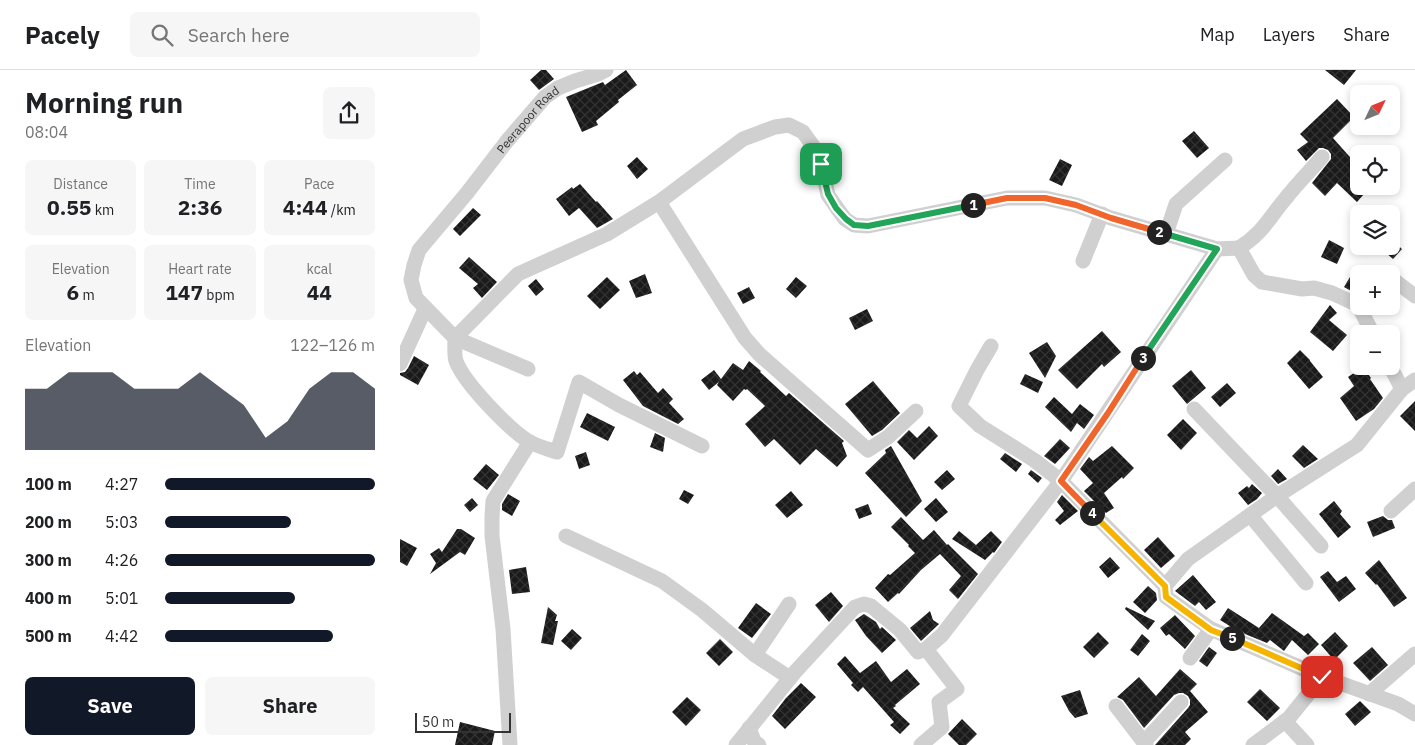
<!DOCTYPE html>
<html lang="en">
<head>
<meta charset="utf-8">
<style>
	body { margin:0; font-family:"IBM Plex Sans",sans-serif; background:#f6f6f6; color:#202124; height:100vh; display:flex; flex-direction:column; font-size:19px; white-space:nowrap }
	* { box-sizing:border-box; margin:0 }
	p { font-size:16px; color:#757577 }
	.icon { flex:none; width:28px; height:28px; fill:none; stroke:currentColor; stroke-width:2; stroke-linecap:round; stroke-linejoin:round }
	.map { position:relative; flex:1; overflow:hidden }
	.sheet { display:flex; flex-direction:column; background:#fff; width:400px }
	.sheet>* { flex:none }
	.needle { width:32px; rotate:47deg }
	.buttons { position:absolute; left:950px; top:15px; display:grid; gap:10px }
	.buttons a { display:grid; place-items:center; width:50px; height:50px; border-radius:8px; background:#fff; box-shadow:0 2px 8px #0003; font-size:25px }
	.scale { position:absolute; left:15px; bottom:12px; width:96px; box-sizing:border-box; padding-left:5px; border:2px solid #333; border-top:0; font-size:14px; line-height:18px; white-space:nowrap; color:#333; -webkit-text-stroke:4px #fff; paint-order:stroke }
	.pin { position:absolute; display:grid; place-items:center; width:42px; height:42px; color:#fff; margin:-21px; border-radius:10px; box-shadow:0 2px 8px #0006 }
	.km { position:absolute; width:25px; height:25px; margin:-12px; border-radius:50%; background:#222; color:#fff; font-size:14px; line-height:25px; text-align:center }
	.round { display:grid; place-items:center; flex:none; width:52px; height:52px; border-radius:8px; background:#f6f6f6 }
	.headline { display:flex; align-items:center; justify-content:space-between; height:85px; padding:0 25px }
	h1 { font-size:28px; font-weight:700; line-height:38px }
	.metrics { display:grid; grid-template-columns:repeat(3,1fr); gap:8px; height:85px; padding:5px 25px }
	.metrics div { display:grid; align-content:center; border-radius:8px; background:#f6f6f6; text-align:center }
	.metrics b { font-size:21px; font-weight:700 }
	.metrics small { font-size:14px; font-weight:400 }
	.metrics p { font-size:14px }
	.chart { height:140px; padding:10px 25px }
	.chart p { display:flex; justify-content:space-between }
	.chart svg { width:100%; height:90px; margin-top:5px; fill:#111827; opacity:.7 }
	.primary-button { display:flex; gap:10px; margin-top:auto; padding:10px 25px }
	.primary-button a { flex:1; height:58px; border-radius:8px; background:#111827; color:#fff; font-size:20px; font-weight:700; line-height:58px; text-align:center }
	.primary-button a+a { background:#f6f6f6; color:#202124 }
	ul { padding:0 25px; list-style:none; font-size:16px }
	li { display:grid; grid-template-columns:80px 60px 1fr; align-items:center; height:38px }
	li i { height:12px; border-radius:6px; background:#111827 }
	header { display:flex; align-items:center; gap:30px; box-sizing:border-box; height:70px; padding:0 25px; background:#fff; border-bottom:1px solid #e0e0e0 }
	header strong { font-size:24px }
	nav { display:flex; gap:28px; margin-inline-start:auto; font-size:18px }
	.search { width:350px; height:45px; background:#f6f6f6; display:flex; align-items:center; gap:12px; box-sizing:border-box; padding:0 18px; border-radius:8px; color:#757577; font-size:19px }
	main { display:flex; flex:1; min-height:0 }
	.map>svg:first-child { display:block }
</style>
</head>
<body>
<header>
<strong>Pacely</strong>
<div class="search"><svg class="icon" aria-label="search" viewBox="0 0 24 24"><circle cx="10" cy="10" r="6"/><path d="M15 15l6 6"/></svg>Search here</div>
<nav><a>Map</a><a>Layers</a><a>Share</a></nav>
</header>
<main>
<section class="sheet">
<div class="headline"><div><h1>Morning run</h1><p>08:04</p></div><a class="round"><svg class="icon" aria-label="share" viewBox="0 0 24 24"><path d="M12 15V3M7 8l5-5 5 5M5 13v7h14v-7"/></svg></a></div>
<div class="metrics">
<div><p>Distance</p><b>0.55<small> km</small></b></div>
<div><p>Time</p><b>2:36</b></div>
<div><p>Pace</p><b>4:44<small> /km</small></b></div>
</div>
<div class="metrics">
<div><p>Elevation</p><b>6<small> m</small></b></div>
<div><p>Heart rate</p><b>147<small> bpm</small></b></div>
<div><p>kcal</p><b>44</b></div>
</div>
<div class="chart"><p><span>Elevation</span>122–126 m</p>
<svg viewBox="0 0 160 44" preserveAspectRatio="none"><path d="M0 44V14L10 14L20 6L30 6L40 6L50 14L60 14L70 14L80 6L90 14L100 22L110 38L120 30L130 14L140 6L150 6L160 14V44z"/></svg>
</div>
<ul>
<li><b>100 m</b>4:27<i style="width:100%"></i></li>
<li><b>200 m</b>5:03<i style="width:60%"></i></li>
<li><b>300 m</b>4:26<i style="width:100%"></i></li>
<li><b>400 m</b>5:01<i style="width:62%"></i></li>
<li><b>500 m</b>4:42<i style="width:80%"></i></li>
</ul>
<div class="primary-button"><a>Save</a><a>Share</a></div>
</section>
<div class="map">
<svg width="1015" height="675" viewBox="0 0 1015 675">
	<defs>
		<pattern id="building-cross-hatch" width="8" height="8" patternUnits="userSpaceOnUse" patternTransform="scale(1.25)"><rect width="8" height="8" fill="#1a1a1a"/><path d="M0 0l8 8M0 8l8-8" fill="none" stroke="#333"/></pattern>
	</defs>
	<rect width="100%" height="100%" fill="#fff"/>
	<!-- building -->
	<path fill="url(#building-cross-hatch)" d="M141,0H146L154,9L139,20L130,10Z
		M226,0L237,15L218,30L219,32L196,51L198,55L182,62L166,27L203,12L205,15Z
		M925,0H956L944,15Z
		M937,29L954,47L933,68L957,95L952,99L959,105V116H971L957,132L937,113L925,126L912,113L931,89V84L928,80L923,78H919L906,91L897,80L908,72L900,64Z
		M794,61L809,78L797,88L782,71Z
		M237,87L248,99L237,109L227,96Z
		M660,89L672,95L662,116L649,110Z
		M180,114L196,132L197,131L213,149L197,158L179,138L169,146L156,129L172,117L173,119Z
		M73,138L81,145L60,166L53,159Z
		M929,170L944,178L937,194L921,187Z
		M994,172L1002,179L993,189L985,182Z
		M69,187L97,212L82,228L73,218L78,214L59,198Z
		M245,204L252,223L236,228L229,211Z
		M207,207L220,220L200,239L187,226Z
		M396,207L407,216L396,228L386,219Z
		M950,207L959,213L953,222L944,217Z
		M136,209L144,219L136,226L128,216Z
		M349,217L355,228L343,234L337,223Z
		M930,235L937,243L929,250L947,265L933,281L910,262Z
		M467,239L473,251L455,260L449,248Z
		M702,261L721,282L704,297L702,294L677,319L658,300Z
		M647,272L656,286L645,308L629,283Z
		M900,280L910,290V291L923,307L909,319L887,293Z
		M14,286L29,295L18,315L0,305V303L5,302L8,298Z
		M349,291L361,301L360,302L386,326L389,323L444,371L442,373L447,386L437,397L416,379L400,395L374,369L365,377L345,354L365,336L347,319L346,320L344,319L333,331L317,315L319,312L309,320L301,310L314,300L321,309L333,293L343,300Z
		M963,297L971,308L970,309L983,328L974,339L956,351L940,328L954,316L948,307Z
		M791,300L806,318L787,334L772,316Z
		M234,301L237,305L240,302L258,323L263,318L273,329L269,333L284,349L278,354L243,336L223,310Z
		M625,304L643,312L638,323L620,314Z
		M473,311L500,343L482,360L472,366L445,334Z
		M827,313L836,323L820,337L811,327Z
		M654,327L672,344L680,334L694,345L684,359L677,353L671,362L645,337Z
		M1015,331V361L1000,346Z
		M187,343L215,357L208,371L180,357Z
		M783,349L797,363L781,380L767,365Z
		M529,356L538,366L514,390L497,372L509,360L517,368Z
		M255,363L265,368L263,382L250,377Z
		M660,369L670,378L655,394L644,386Z
		M903,375L918,389L904,398L892,386Z
		M491,376L522,431L506,447L465,403L486,383L485,380Z
		M712,376L734,398L723,409L722,407L704,423L714,438L706,443L684,421L693,413L680,399L689,387L693,391Z
		M186,382L190,395L179,399L175,386Z
		M605,383L622,394L616,402L600,389Z
		M86,394L99,405L87,420L73,409Z
		M878,399L887,409L878,414L871,406Z
		M547,400L555,409L542,420L534,412Z
		M631,400L642,408L638,413L628,404Z
		M852,414L862,423L857,429L848,435L838,423L847,416L849,418Z
		M284,420L294,425L288,434L279,429Z
		M391,421L403,435L387,448L375,435Z
		M108,424L120,431L112,446L102,440V434Z
		M662,425L678,441L660,455L655,450L664,441L657,432Z
		M72,428L78,435L70,442L64,435Z
		M536,428L548,442L536,452L524,439Z
		M934,431L942,441L940,444L951,457L938,468L919,444Z
		M468,434L472,444L459,449L455,439Z
		M983,446L988,450H992L995,458L973,467L967,452Z
		M501,447L523,470L534,460L547,475L548,474L578,504L558,529L549,520L561,506L540,484L521,500L499,524L498,523L488,532L475,518L488,504L490,505L515,483L508,476L509,475L491,457Z
		M57,459H61L75,468L65,485L60,482L30,504L36,493L30,484L39,478L42,482Z
		M559,461L576,475L591,461L602,472L594,483L593,482L585,490L552,469Z
		M758,467L775,486L761,498L744,480Z
		M0,469L17,478L7,496L0,492Z
		M710,487L720,498L708,508L699,497Z
		M979,490L1007,528L994,537L977,514L976,515L965,503Z
		M126,497L130,522L112,524L109,500Z
		M928,501L937,512L946,506L956,519L939,532L920,507Z
		M793,505L816,532L806,540L799,532L795,536L775,521Z
		M748,516L756,523L757,530L745,543L733,532Z
		M431,522L443,536L429,552L415,535Z
		M356,533L371,544L352,568L338,558Z
		M148,537L157,545L155,551H158L153,575L141,573Z
		M726,537L755,551L748,560L725,539Z
		M828,538L859,558L872,543L904,566L908,563L919,574L908,585L892,570L884,581L870,570L867,573L845,564L840,559L839,561L833,558L820,550Z
		M530,541L533,550L539,554L521,571L510,558Z
		M464,544L476,552L480,559L482,557L496,570L482,583L466,566L455,550Z
		M775,545L795,566L785,579L769,564L766,566L760,558Z
		M172,559L182,568L171,580L161,571Z
		M698,562L709,573L694,588L683,577Z
		M935,562L948,576L934,590L921,575Z
		M742,564L750,571L738,586L730,580Z
		M320,569L333,582L319,596L306,583Z
		M809,577L817,583L807,597L799,591Z
		M972,577L988,595L970,611L953,593Z
		M445,586L460,603L476,591L491,612L507,599L520,614L495,635L496,636L493,638L510,654L500,664L490,655L494,652L463,617L458,622L451,615L453,613L437,594Z
		M780,599L797,614L790,621L808,642L785,662L791,669L785,675H755L788,638L790,635V630L788,626L783,623H779L774,625L744,658L723,630L717,627L739,607L756,626Z
		M401,613L416,627L385,659L372,646L386,628Z
		M860,619L880,638L867,651L847,632Z
		M680,620L688,644L675,648L669,641L661,626Z
		M287,627L301,640L286,656L272,642Z
		M960,631L971,642L955,656L945,644Z
		M562,649L577,664L566,675H559L548,664Z
		M60,652L95,661L92,675H55Z"/>
	<g fill="none" stroke-linecap="round" stroke-linejoin="round">
		<!-- minor -->
		<g stroke="#d0d0d0" stroke-width="15">
			<path d="M259,132L345,268L360,285L468,380L488,367L516,341"/>
			<path d="M766,164L776,134L825,90"/>
			<path d="M839,178C862,164 869,148 886,128C897,114 910,101 922,87"/>
			<path d="M683,191L702,144"/>
			<path d="M991,208L1015,226"/>
			<path d="M958,235L973,264"/>
			<path d="M591,276L577,300L559,336L580,356L634,390L661,411L765,516"/>
			<path d="M0,294L25,239"/>
			<path d="M990,296L1002,319"/>
			<path id="s1" d="M128,299L55,268L16,228L11,210L14,195L19,180L67,123L107,71L145,27L158,18L175,11L198,4L206,0"/>
			<path d="M1015,310L1002,319L957,375L877,426L788,489L765,516L766,527L811,559L915,604L998,634L1015,644"/>
			<path d="M794,339L877,426L921,476"/>
			<path d="M302,376L219,335L179,312L157,382C148,379 136,376 128,371C109,359 64,313 56,291C54,285 55,275 55,268L118,204L207,164L259,132L343,69L375,57L389,55L403,62L413,76L421,94L428,125L437,138L445,149L454,155L468,156L607,128H645L676,135L711,148L817,179L839,178L854,205L862,212L902,219L914,218L932,223L958,235L959,234"/>
			<path d="M991,441L1015,419"/>
			<path d="M850,445L906,513"/>
			<path d="M166,466L262,511L302,540L355,585L390,608"/>
			<path d="M355,585L389,534"/>
			<path d="M790,588L811,559"/>
			<path d="M969,624L1015,584"/>
			<path d="M716,636L746,675"/>
			<path d="M885,651L907,675"/>
			<path d="M349,658L354,671L359,675"/>
			<path d="M744,672L781,632"/>
			<path d="M110,675L103,559L92,466V447L93,431L130,372"/>
			<path d="M336,675L395,602L455,537L464,534L471,536L500,560L518,582L526,579L542,565L661,411L817,179"/>
			<path d="M521,675L542,657L539,632L557,619L526,579"/>
			<path d="M853,675L889,648L922,607"/>
		</g>
	</g>
	<g fill="none" stroke-linecap="round" stroke-linejoin="round">
		<!-- split-1 casing -->
		<g stroke="#fff" stroke-width="10">
			<path id="split-1" d="M421,94L428,124L436,138L446,149L454,155L468,156L573,135"/>
		</g>
		<!-- split-2 casing -->
		<g stroke="#fff" stroke-width="10">
			<path id="split-2" d="M573,135L607,128H645L676,135L711,148L759,162"/>
		</g>
		<!-- split-3 casing -->
		<g stroke="#fff" stroke-width="10">
			<path id="split-3" d="M743,288L817,179L759,162"/>
		</g>
		<!-- split-4 casing -->
		<g stroke="#fff" stroke-width="10">
			<path id="split-4" d="M692,443L661,411L708,343L743,288"/>
		</g>
		<!-- split-5 casing -->
		<g stroke="#fff" stroke-width="10">
			<path id="split-5" d="M692,443L765,516L766,527L811,560L832,568"/>
		</g>
		<!-- split-6 casing -->
		<g stroke="#fff" stroke-width="10">
			<path id="split-6" d="M832,568L922,607"/>
		</g>
		<!-- split-1 -->
		<use href="#split-1" stroke="#22a559" stroke-width="6"/>
		<!-- split-2 -->
		<use href="#split-2" stroke="#f0652b" stroke-width="6"/>
		<!-- split-3 -->
		<use href="#split-3" stroke="#22a559" stroke-width="6"/>
		<!-- split-4 -->
		<use href="#split-4" stroke="#f0652b" stroke-width="6"/>
		<!-- split-5 -->
		<use href="#split-5" stroke="#f5b400" stroke-width="6"/>
		<!-- split-6 -->
		<use href="#split-6" stroke="#f5b400" stroke-width="6"/>
	</g>
	<g text-anchor="middle" dominant-baseline="central" stroke-width="5" stroke-linejoin="round" paint-order="stroke">
		<!-- street labels -->
		<g font-size="12" fill="#333" stroke="#fff">
			<text stroke="none"><textPath href="#s1" startOffset="355">Peerapoor Road</textPath></text>
		</g>
	</g>
</svg>
<div class="buttons">
<a><svg class="needle" viewBox="-14 -14 28 28"><path d="M0-13l5 13h-10z" fill="#e53935"/><path d="M0 13l5-13h-10z" fill="#757577"/></svg></a>
<a><svg class="icon" aria-label="locate" viewBox="0 0 24 24"><circle cx="12" cy="12" r="6"/><path d="M12 2v4M12 18v4M2 12h4M18 12h4"/></svg></a>
<a><svg class="icon" aria-label="layers" viewBox="0 0 24 24"><path d="M12 4l9 5-9 5-9-5zM3 14l9 5 9-5"/></svg></a>
<a>+</a>
<a>−</a>
</div>
<div class="scale">50 m</div>
<div class="pin" style="left:421px;top:94px;background:#1e9e55"><svg class="icon" aria-label="arrive" viewBox="0 0 24 24"><path d="M6 21V4h12l-3 4 3 4H6"/></svg></div>
<div class="pin" style="left:922px;top:607px;background:#d93025"><svg class="icon" aria-label="check" viewBox="0 0 24 24"><path d="M5 12l5 5 9-10"/></svg></div>
<b class="km" style="left:573px;top:135px">1</b>
<b class="km" style="left:759px;top:162px">2</b>
<b class="km" style="left:743px;top:288px">3</b>
<b class="km" style="left:692px;top:443px">4</b>
<b class="km" style="left:832px;top:568px">5</b>
</div>
</main>
</body>
</html>
